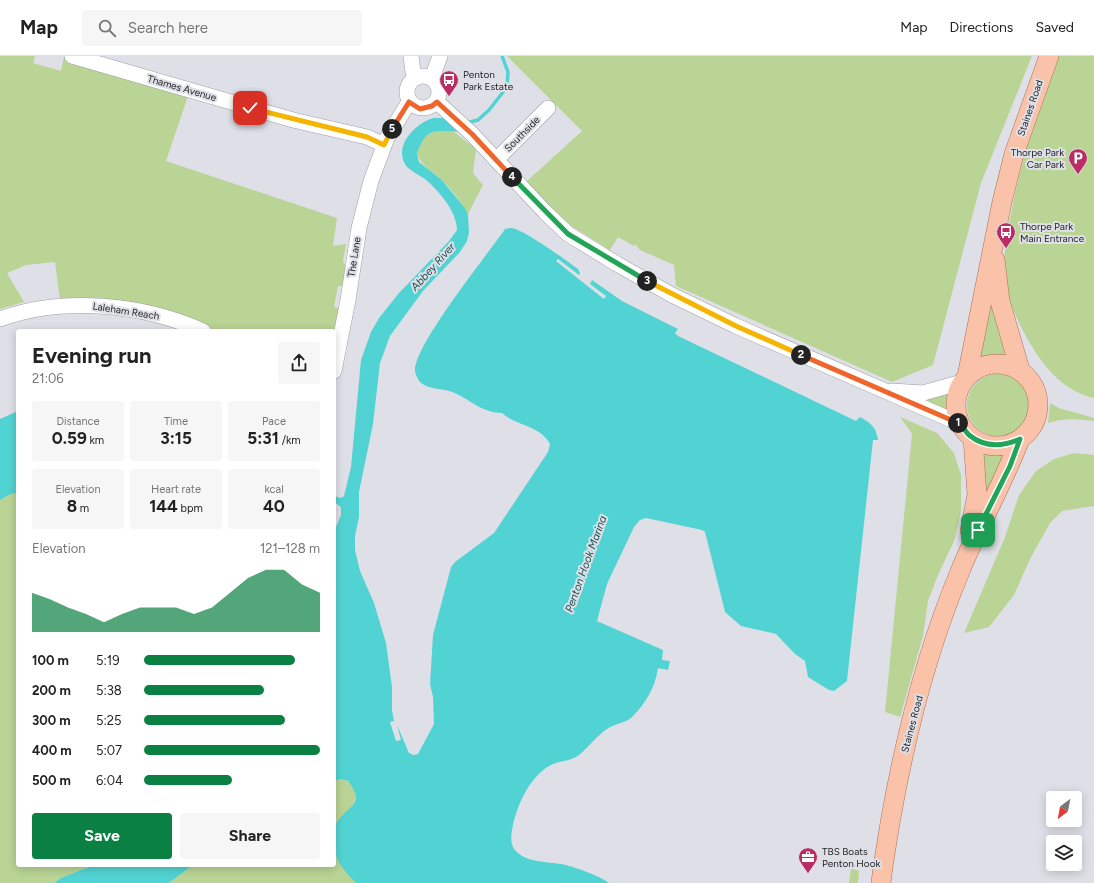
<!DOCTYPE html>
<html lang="en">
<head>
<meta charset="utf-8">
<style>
	body { margin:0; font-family:Figtree,sans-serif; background:#f6f6f6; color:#222; height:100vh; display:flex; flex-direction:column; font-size:15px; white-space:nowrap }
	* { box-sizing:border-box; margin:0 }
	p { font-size:13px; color:#767676 }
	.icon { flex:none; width:22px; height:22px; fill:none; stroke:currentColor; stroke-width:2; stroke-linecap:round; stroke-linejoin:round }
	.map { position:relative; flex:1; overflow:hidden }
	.drawer { position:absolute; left:16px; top:273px; width:320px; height:538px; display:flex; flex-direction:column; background:#fff; border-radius:4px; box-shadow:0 2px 10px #0003 }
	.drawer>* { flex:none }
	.needle { width:26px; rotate:212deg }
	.tools { position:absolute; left:1046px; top:735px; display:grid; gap:8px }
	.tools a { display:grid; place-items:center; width:36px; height:36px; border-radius:4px; background:#fff; box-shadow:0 2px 10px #0003; font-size:20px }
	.pin { position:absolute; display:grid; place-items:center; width:34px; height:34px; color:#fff; margin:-17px; border-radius:8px; box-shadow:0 2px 6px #0006 }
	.km { position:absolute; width:20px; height:20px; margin:-10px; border-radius:50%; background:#222; color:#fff; font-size:11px; line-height:20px; text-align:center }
	.round { display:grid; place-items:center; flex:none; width:42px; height:42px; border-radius:4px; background:#f6f6f6 }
	.summary { display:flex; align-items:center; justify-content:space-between; height:68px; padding:0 16px }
	h1 { font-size:22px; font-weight:700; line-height:30px }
	.metrics { display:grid; grid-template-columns:repeat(3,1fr); gap:6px; height:68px; padding:4px 16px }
	.metrics div { display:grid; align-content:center; border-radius:4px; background:#f6f6f6; text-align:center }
	.metrics b { font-size:17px; font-weight:700 }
	.metrics small { font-size:11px; font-weight:400 }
	.metrics p { font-size:11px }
	.chart { height:112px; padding:8px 16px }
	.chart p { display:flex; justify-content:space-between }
	.chart svg { width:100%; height:72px; margin-top:4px; fill:#0b8043; opacity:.7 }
	.cta { display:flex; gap:8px; margin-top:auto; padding:8px 16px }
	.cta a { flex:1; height:46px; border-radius:4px; background:#0b8043; color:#fff; font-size:16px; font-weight:700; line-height:46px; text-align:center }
	.cta a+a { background:#f6f6f6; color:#222 }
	ul { padding:0 16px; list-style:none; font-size:13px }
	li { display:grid; grid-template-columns:64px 48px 1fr; align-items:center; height:30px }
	li i { height:10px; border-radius:5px; background:#0b8043 }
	header { display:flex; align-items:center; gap:24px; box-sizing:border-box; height:56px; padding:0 20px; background:#fff; border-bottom:1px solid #e0e0e0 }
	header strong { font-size:19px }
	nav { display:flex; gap:22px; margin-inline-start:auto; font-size:14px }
	.search { width:280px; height:36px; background:#f6f6f6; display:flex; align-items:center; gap:10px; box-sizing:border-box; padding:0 14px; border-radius:4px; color:#767676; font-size:15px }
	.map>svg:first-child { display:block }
</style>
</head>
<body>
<header>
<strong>Map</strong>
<div class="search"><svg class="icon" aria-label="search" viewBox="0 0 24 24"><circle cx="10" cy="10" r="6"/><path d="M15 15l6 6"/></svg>Search here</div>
<nav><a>Map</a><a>Directions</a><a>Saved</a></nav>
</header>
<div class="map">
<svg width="1094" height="827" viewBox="0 0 1094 827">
	<rect width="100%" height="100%" fill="#dfe0e7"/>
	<!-- green -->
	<path fill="#b9d495" d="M0,0H35L33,7L61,15L64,1L189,37L166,105L337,162L333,190L346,188L343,206L346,211L345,231L338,230L334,251L343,253L334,302V275H217L168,257L60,244L55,206L26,209L7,217L24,246L0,253Z
		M507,0H1032L981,127L933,309L892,326L676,230L674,209L640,194L635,188L634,190L618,181L610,194L573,171L554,155L526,126L582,75Z
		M1059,0H1094V342C1068,336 1051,319 1036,297C1021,273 1008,248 1004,219C1002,210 1005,198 1006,189C1014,126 1034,59 1059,0Z
		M437,75L454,76L476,93L473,117L483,129L468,158C461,146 452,134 442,124C432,115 421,110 417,97C422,83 423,80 437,75Z
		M991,221L1011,304H986L974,309Z
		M967 349a31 31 0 1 1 62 0a31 31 0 1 1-62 0Z
		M954,333L950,347L951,357L922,342Z
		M1050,347L1059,352L1094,362V365C1078,363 1064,362 1048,367Z
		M900,361L937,377L954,397L961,419V454L955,483L938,519L928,545L923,580L900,661L885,656L912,378Z
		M983,394L1009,396L986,443Z
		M1074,397L1094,399V450L1062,455L1050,467L1030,503L1014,539L989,571L964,577L1005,481L1019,439L1036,415L1054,403Z
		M18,437V809H94L61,822L54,827H0V444L11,438Z
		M341,723C347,724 350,726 353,732C363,749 339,759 334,774V725Z
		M334,786L337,803L356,827H169L193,809H334Z
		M851,812L859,815L858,827H849Z"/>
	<!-- water -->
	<path fill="#52d3d3" d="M433,62H448L463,75C436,78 429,67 417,97L419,106L442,124L464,151L468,158L469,177L467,185L460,196L423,235L390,280L380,307L373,368L359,436V461L355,480V494L360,515L374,547L386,587L392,631V654L394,665L390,666L396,685L401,684L397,669L409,697L413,699L418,698L434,668L433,641L430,628L433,579L451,511L455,506L494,477L548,396L550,388C540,369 516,370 502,357C483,357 470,344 455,337C445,332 428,334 420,326C418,324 415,317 415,315C414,289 488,198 505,173C506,173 510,172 511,172C522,172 567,205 578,213L580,217L579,219L558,203L556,205L604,243L606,240L590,228L592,224L622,245L678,273L675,277L678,280L856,365L860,361C871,367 876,371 878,384H873L847,625L834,635L829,634L808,621L805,605L795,598L776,578L741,570L725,556L705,476L702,474L646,462L640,464L634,471L607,528L597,565L663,594L662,604L670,605L668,614L658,612C655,632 646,647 632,661C628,666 614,668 607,673C596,680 585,696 576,701C569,705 560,705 553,708C531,718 518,747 513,769C511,779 509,790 518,797C528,806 548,806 561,808C573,810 600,820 609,827H356C350,820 340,811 337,802C334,793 332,777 336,768C346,749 367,750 348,725L341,723L334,725V470L336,471L341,459V451L334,446V440L341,442L344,440L351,411L361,304L371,276L379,262L399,237L449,185L457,174C457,155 438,134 425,123C419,119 408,114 405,108C394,89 416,67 433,62Z
		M18,355V437L11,438L0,444V363Z
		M94,809H193L169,827H54L61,822Z"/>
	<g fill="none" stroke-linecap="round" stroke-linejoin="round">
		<!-- stream -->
		<path stroke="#52d3d3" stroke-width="3.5" d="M466,67L478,64L489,54L507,31L508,16L502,0"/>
		<!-- minor casing -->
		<g stroke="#9d9fa5" stroke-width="16">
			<path id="minor" d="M72,0L293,64L367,81L384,89
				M411,0L413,16L416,22
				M407 36a16 16 0 1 1 32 0a16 16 0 1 1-32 0Z
				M432,22L440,0
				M437,46L472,78L545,156L568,178L617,208L672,239L736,270L961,368
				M496,104L548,52
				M0,263C63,240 143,248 203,275
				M334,315L348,244L359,172L371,125L387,82L409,46
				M892,335L923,337L962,326"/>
		</g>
		<!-- major casing -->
		<g stroke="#ab6f54" stroke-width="20">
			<path id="major" d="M995,204L1000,245L1020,314
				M956 349a41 41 0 1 1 82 0a41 41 0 1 1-82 0Z
				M967,320L1002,146L1014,98L1049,0
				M970,475L977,439L973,382
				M881,827C883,807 887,787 890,767C905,681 927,594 961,513C979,469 1003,428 1020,383"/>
		</g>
		<!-- minor -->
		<use href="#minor" stroke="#fff" stroke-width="15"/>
		<!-- major -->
		<use href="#major" stroke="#fac2a9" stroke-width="19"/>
	</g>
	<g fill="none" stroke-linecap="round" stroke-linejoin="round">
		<!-- split-1 casing -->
		<g stroke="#fff" stroke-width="8">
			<path id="split-1" d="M958,367C963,370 965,375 969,379C985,392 1002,391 1020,383L1010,410L978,474"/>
		</g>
		<!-- split-2 casing -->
		<g stroke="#fff" stroke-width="8">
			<path id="split-2" d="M801,299L958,367"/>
		</g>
		<!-- split-3 casing -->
		<g stroke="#fff" stroke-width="8">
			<path id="split-3" d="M647,225L736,270L801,299"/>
		</g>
		<!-- split-4 casing -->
		<g stroke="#fff" stroke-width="8">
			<path id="split-4" d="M512,121L568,178L647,225"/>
		</g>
		<!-- split-5 casing -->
		<g stroke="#fff" stroke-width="8">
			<path id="split-5" d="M392,73L409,46L420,53L432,50L437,46L472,78L512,121"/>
		</g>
		<!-- split-6 casing -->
		<g stroke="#fff" stroke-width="8">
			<path id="split-6" d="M250,52L367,81L384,89L392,73"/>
		</g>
		<!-- split-1 -->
		<use href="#split-1" stroke="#22a559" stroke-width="5"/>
		<!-- split-2 -->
		<use href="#split-2" stroke="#f0652b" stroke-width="5"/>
		<!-- split-3 -->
		<use href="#split-3" stroke="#f5b400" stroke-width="5"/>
		<!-- split-4 -->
		<use href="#split-4" stroke="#22a559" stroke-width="5"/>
		<!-- split-5 -->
		<use href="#split-5" stroke="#f0652b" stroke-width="5"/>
		<!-- split-6 -->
		<use href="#split-6" stroke="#f5b400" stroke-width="5"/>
	</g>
	<!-- icons -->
	<defs>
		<g id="bus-pin" transform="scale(1)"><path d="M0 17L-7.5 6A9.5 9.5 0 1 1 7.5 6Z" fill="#b92d63" stroke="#dfe0e7"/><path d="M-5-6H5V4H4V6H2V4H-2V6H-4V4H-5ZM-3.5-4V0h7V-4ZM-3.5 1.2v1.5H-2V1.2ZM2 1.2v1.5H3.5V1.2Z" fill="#fff"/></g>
		<g id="parking-pin" transform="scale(1)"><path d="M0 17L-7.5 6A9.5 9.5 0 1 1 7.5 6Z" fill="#b92d63" stroke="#dfe0e7"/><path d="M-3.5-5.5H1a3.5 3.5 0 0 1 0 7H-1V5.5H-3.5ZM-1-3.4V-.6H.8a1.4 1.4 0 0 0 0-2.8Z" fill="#fff"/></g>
		<g id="office-pin" transform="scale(1)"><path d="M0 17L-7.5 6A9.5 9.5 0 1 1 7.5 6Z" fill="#b92d63" stroke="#dfe0e7"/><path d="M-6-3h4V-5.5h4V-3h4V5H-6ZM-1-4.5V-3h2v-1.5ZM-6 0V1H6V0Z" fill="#fff"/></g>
	</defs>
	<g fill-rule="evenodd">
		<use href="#bus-pin" x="449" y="24"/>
		<use href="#parking-pin" x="1078" y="102"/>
		<use href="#bus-pin" x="1006" y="176"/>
		<use href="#office-pin" x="808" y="801"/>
	</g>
	<g text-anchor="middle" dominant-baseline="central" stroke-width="4" stroke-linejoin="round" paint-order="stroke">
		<!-- poi labels -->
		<g font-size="10" fill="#1f2022" stroke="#dfe0e7" text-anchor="start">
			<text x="463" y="18">Penton<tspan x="463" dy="12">Park Estate</tspan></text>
			<text x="1064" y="96" text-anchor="end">Thorpe Park<tspan x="1064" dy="12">Car Park</tspan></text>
			<text x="1020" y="170">Thorpe Park<tspan x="1020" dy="12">Main Entrance</tspan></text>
			<text x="822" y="795">TBS Boats<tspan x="822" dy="12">Penton Hook</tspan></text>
		</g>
		<!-- street labels -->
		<g font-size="10" fill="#1f2022" stroke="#dfe0e7">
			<text transform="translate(182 32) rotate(16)">Thames Avenue</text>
			<text transform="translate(1030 52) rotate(-71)">Staines Road</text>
			<text transform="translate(522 78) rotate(-45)">Southside</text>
			<text transform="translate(354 201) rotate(-81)">The Lane</text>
			<text transform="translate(126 255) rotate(9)">Laleham Reach</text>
			<text transform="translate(912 668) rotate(-75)">Staines Road</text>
		</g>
		<!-- water labels -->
		<g font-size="11" font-style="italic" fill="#164e4e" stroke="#dfe0e7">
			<text transform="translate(433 211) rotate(-48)">Abbey River</text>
			<text transform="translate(586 508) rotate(-70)">Penton Hook Marina</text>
		</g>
	</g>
</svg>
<div class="tools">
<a><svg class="needle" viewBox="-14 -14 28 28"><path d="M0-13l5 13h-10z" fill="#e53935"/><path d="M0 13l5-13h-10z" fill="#767676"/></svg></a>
<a><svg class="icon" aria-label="layers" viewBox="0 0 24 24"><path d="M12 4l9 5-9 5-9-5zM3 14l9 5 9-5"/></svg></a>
</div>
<div class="pin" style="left:978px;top:474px;background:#1e9e55"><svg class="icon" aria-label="arrive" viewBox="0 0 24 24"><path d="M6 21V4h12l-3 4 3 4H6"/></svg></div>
<div class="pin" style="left:250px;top:52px;background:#d93025"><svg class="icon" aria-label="check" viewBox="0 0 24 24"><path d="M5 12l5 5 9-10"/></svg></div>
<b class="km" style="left:958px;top:367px">1</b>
<b class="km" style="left:801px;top:299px">2</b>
<b class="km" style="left:647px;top:225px">3</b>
<b class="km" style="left:512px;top:121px">4</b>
<b class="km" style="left:392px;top:73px">5</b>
<section class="drawer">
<div class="summary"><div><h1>Evening run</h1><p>21:06</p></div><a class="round"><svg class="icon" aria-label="share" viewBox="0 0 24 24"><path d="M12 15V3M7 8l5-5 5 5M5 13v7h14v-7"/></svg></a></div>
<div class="metrics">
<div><p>Distance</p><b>0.59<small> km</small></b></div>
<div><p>Time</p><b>3:15</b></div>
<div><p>Pace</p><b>5:31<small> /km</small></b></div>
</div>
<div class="metrics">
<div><p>Elevation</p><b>8<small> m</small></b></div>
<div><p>Heart rate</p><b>144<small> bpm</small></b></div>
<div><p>kcal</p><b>40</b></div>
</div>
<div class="chart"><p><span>Elevation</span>121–128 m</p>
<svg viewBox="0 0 160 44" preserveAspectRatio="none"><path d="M0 44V20L10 24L20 29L30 33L40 38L50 33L60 29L70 29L80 29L90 33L100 29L110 20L120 11L130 6L140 6L150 15L160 20V44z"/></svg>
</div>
<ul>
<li><b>100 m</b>5:19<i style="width:86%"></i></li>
<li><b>200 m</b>5:38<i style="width:68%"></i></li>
<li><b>300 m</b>5:25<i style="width:80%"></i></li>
<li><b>400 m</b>5:07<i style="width:100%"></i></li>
<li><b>500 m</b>6:04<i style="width:50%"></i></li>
</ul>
<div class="cta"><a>Save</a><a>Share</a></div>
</section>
</div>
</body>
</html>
